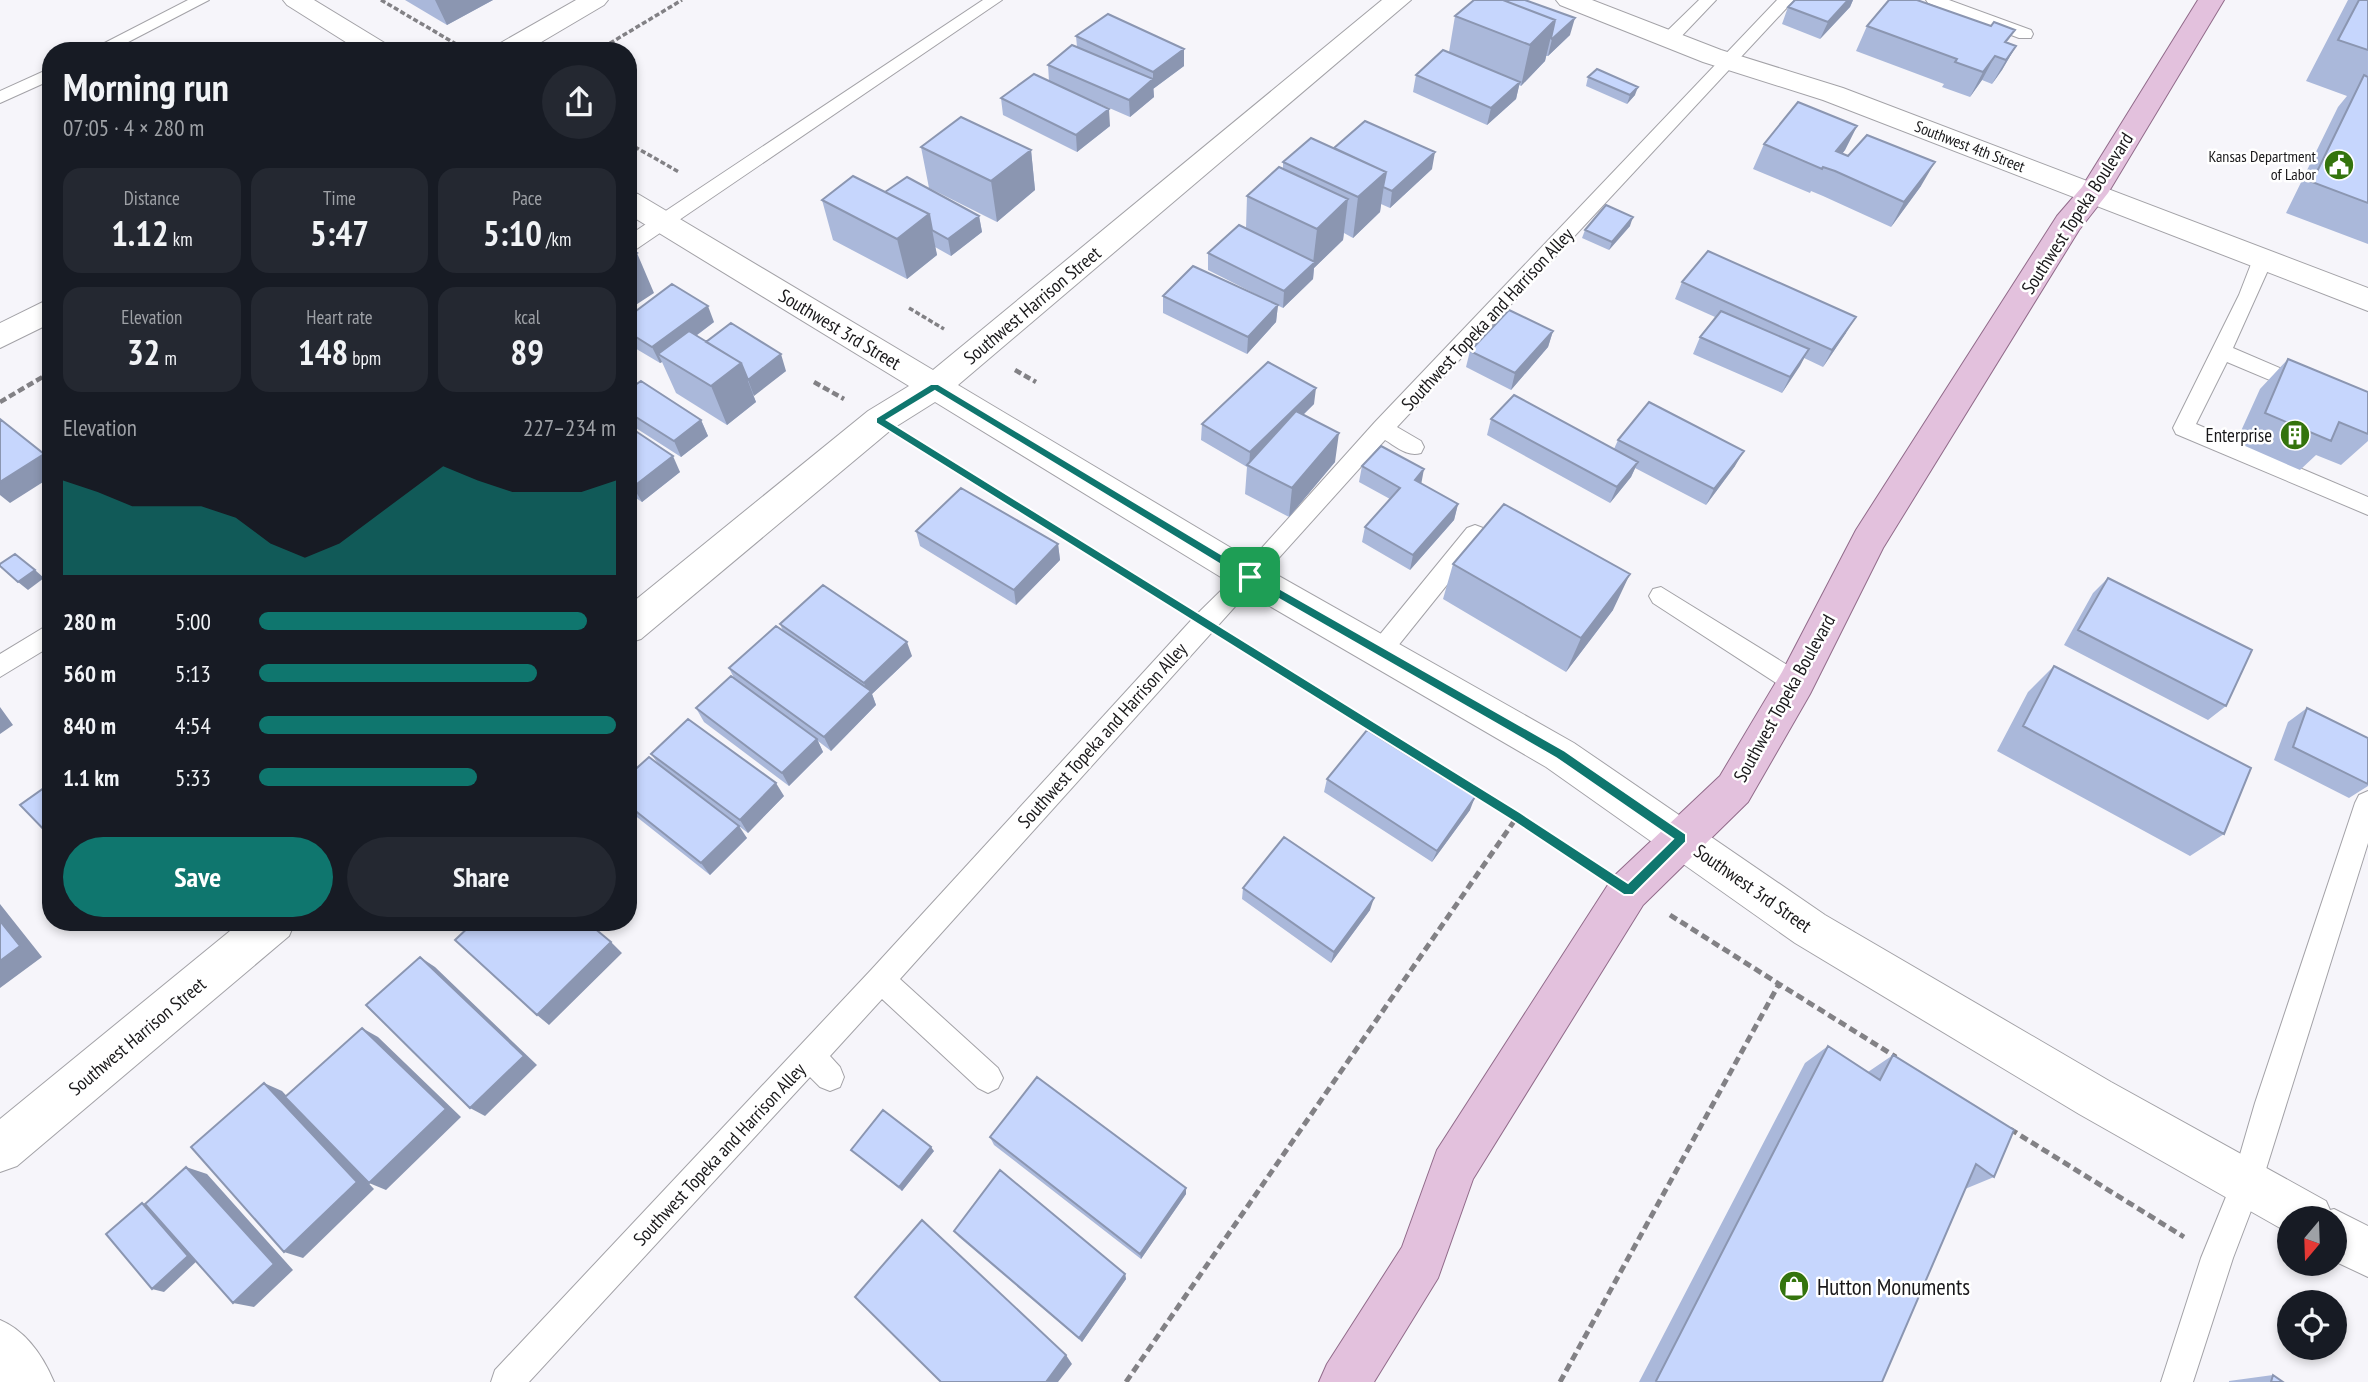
<!DOCTYPE html>
<html lang="en">
<head>
<meta charset="utf-8">
<style>
	body { margin:0; font-family:"PT Sans Narrow",sans-serif; background:#242831; color:#f1f3f6; height:100vh; display:flex; flex-direction:column; font-size:26px; white-space:nowrap }
	* { box-sizing:border-box; margin:0 }
	p { font-size:23px; color:#9ea1a6 }
	.icon { flex:none; width:38px; height:38px; fill:none; stroke:currentColor; stroke-width:2; stroke-linecap:round; stroke-linejoin:round }
	.map { position:relative; flex:1; overflow:hidden }
	.side { position:absolute; left:42px; top:42px; width:595px; height:889px; display:flex; flex-direction:column; background:#171b24; border-radius:28px; box-shadow:0 4px 10px #0003 }
	.side>* { flex:none }
	.needle { width:46px; rotate:199deg }
	.controls { position:absolute; left:2277px; top:1206px; display:grid; gap:14px }
	.controls a { display:grid; place-items:center; width:70px; height:70px; border-radius:50%; background:#171b24; box-shadow:0 4px 10px #0003; font-size:35px }
	.pin { position:absolute; display:grid; place-items:center; width:60px; height:60px; color:#fff; margin:-30px; border-radius:14px; box-shadow:0 4px 10px #0006 }
	.round { display:grid; place-items:center; flex:none; width:74px; height:74px; border-radius:37px; background:#242831 }
	.head { display:flex; align-items:center; justify-content:space-between; height:119px; padding:0 21px }
	h1 { font-size:38px; font-weight:800; line-height:52px }
	.figures { display:grid; grid-template-columns:repeat(3,1fr); gap:10px; height:119px; padding:7px 21px }
	.figures div { display:grid; align-content:center; border-radius:18px; background:#242831; text-align:center }
	.figures b { font-size:35px; font-weight:800 }
	.figures small { font-size:19px; font-weight:400 }
	.figures p { font-size:19px }
	.chart { height:196px; padding:14px 21px }
	.chart p { display:flex; justify-content:space-between }
	.chart svg { width:100%; height:126px; margin-top:7px; fill:#0f766e; opacity:.7 }
	.action { display:flex; gap:14px; margin-top:auto; padding:14px 21px }
	.action a { flex:1; height:80px; border-radius:42px; background:#0f766e; color:#fff; font-size:28px; font-weight:800; line-height:80px; text-align:center }
	.action a+a { background:#242831; color:#f1f3f6 }
	ul { padding:0 21px; list-style:none; font-size:23px }
	li { display:grid; grid-template-columns:112px 84px 1fr; align-items:center; height:52px }
	li i { height:18px; border-radius:9px; background:#0f766e }
	.map>svg:first-child { display:block }
</style>
</head>
<body>
<div class="map">
<svg width="2368" height="1382" viewBox="0 0 2368 1382">
	<rect width="100%" height="100%" fill="#f6f5fa"/>
	<g fill="none" stroke-linecap="round" stroke-linejoin="round">
		<!-- lane casing -->
		<g stroke="#a3a2a7" stroke-width="2">
			<path id="lane" d="M188,0H209L111,51H89Z
				M983,0H1002L635,250L628,251V236Z
				M1699,0H1716L1675,43H1663L1661,39L1663,35Z
				M1777,0H1794L1397,427L1421,441L1424,447L1421,453C1407,457 1397,447 1385,440L900,979L998,1068L1003,1078L998,1088L988,1093L978,1088L882,999L830,1056L840,1067L844,1077L840,1087L830,1091L820,1087L810,1077L529,1382H491L495,1370L871,970L1195,616L1242,570L1375,422Z
				M1926,0H1949L2031,30L2033,34L2031,38H2019L1928,3Z
				M51,68V80L0,103V91Z
				M2263,252L2270,254L2273,259L2233,348L2310,381L2313,386L2310,391L2303,394L2227,362L2196,424L2368,497V515L2176,434L2173,428L2239,295L2253,259L2256,254Z
				M1475,525L1483,528L1486,534L1483,540L1389,657L1381,660L1373,657L1369,650L1373,643L1467,528Z
				M1661,587L1805,676L1808,683L1805,690L1796,693L1787,690L1653,603L1649,596L1653,589Z
				M51,623V646L0,677V654Z
				M2368,791V843L2262,1182L2233,1258L2193,1382H2161L2201,1258L2232,1182L2255,1103L2355,803L2359,795Z"/>
		</g>
		<!-- street casing -->
		<g stroke="#a3a2a7" stroke-width="2">
			<path id="street" d="M283,0H314L388,45L392,51H360L287,5Z
				M576,0H608L604,5L526,51H493L497,45Z
				M1382,0H1411L958,385L1263,567L1574,743L1825,915L2111,1082L2326,1201L2330,1210L2334,1209L2368,1226V1277L2334,1261V1218H2289V1233L2079,1114L1795,943L1546,767L1237,587L935,402L892,429L641,639L628,643V606L868,411L909,386L628,214V191L638,194L933,370Z
				M51,298V323L0,348V323Z
				M241,922H295L289,936L17,1166L0,1172V1119Z
				M0,1320C26,1331 43,1356 54,1382H0Z"/>
		</g>
		<!-- secondary casing -->
		<g stroke="#a3a2a7" stroke-width="2">
			<path id="secondary" d="M1556,0H1592L1721,50L1843,88L2368,288V311L1823,100L1703,62L1560,5Z"/>
		</g>
		<!-- primary casing -->
		<g stroke="#916b8a" stroke-width="2">
			<path id="primary" d="M2198,0H2224L2108,193L2079,230L1883,548L1810,694L1748,802L1643,905L1473,1179L1438,1278L1374,1382H1319L1327,1364L1402,1247L1437,1150L1613,877L1720,776L1782,672L1856,530L2057,216L2082,187Z"/>
		</g>
		<!-- path-far2 -->
		<path stroke="#828185" stroke-width="3.5" stroke-dasharray="5 2.5" stroke-linecap="butt" d="M381,0L468,51
			M597,51L682,0
			M628,143L679,172
			M909,308L944,329"/>
		<!-- path-far1 -->
		<path stroke="#828185" stroke-width="4.5" stroke-dasharray="7 3.5" stroke-linecap="butt" d="M1015,370L1036,382
			M814,382L844,399
			M0,402L51,372
			M918,442L1173,605
			M1234,643L1513,814"/>
		<!-- path -->
		<path stroke="#828185" stroke-width="5" stroke-dasharray="8 4.5" stroke-linecap="butt" d="M1510,813L1592,866
			M1670,915L1779,984
			M2010,1129L2184,1237
			M1126,1382L1517,817
			M1560,1382L1779,984L1896,1057"/>
		<!-- lane -->
		<use href="#lane" fill="#fff" fill-rule="evenodd"/>
		<!-- street -->
		<use href="#street" fill="#fff" fill-rule="evenodd"/>
		<!-- secondary -->
		<use href="#secondary" fill="#fff" fill-rule="evenodd"/>
		<!-- primary -->
		<use href="#primary" fill="#e3c1dd" fill-rule="evenodd"/>
	</g>
	<!-- wall -->
	<path fill="#aab8da" d="M405,0H493L447,25Z
		M1795,0H1853L1850,7L1820,39L1782,24L1788,7Z
		M2348,0H2368V244L2286,213L2338,107L2347,96L2306,81Z
		M1455,16L1570,35L1548,56H1546L1545,61L1521,86L1519,85L1516,99L1487,125L1413,92L1416,75L1449,52Z
		M1867,26H1991L2015,30L2007,42L2016,46L2002,70L1992,84L1982,80L1970,97L1942,87L1944,84L1856,51Z
		M1076,36L1184,66L1153,89L1154,97L1130,117L1077,94L1110,126L1077,152L1003,115L1001,98L1049,81L1048,65L1077,47Z
		M1588,77L1635,95L1627,104L1586,86Z
		M1857,126L1845,150L1842,154L1921,186L1891,227L1823,196L1811,191L1810,193L1753,169L1764,144Z
		M921,147L1031,150L1035,190L997,222L929,188Z
		M1334,148L1432,169L1390,208L1381,204L1380,212L1353,238L1344,233L1343,240L1314,268L1313,279L1283,308L1208,270V253L1246,228L1247,196L1283,169V162Z
		M885,192L979,216L982,232L951,256L935,247L937,255L907,279L833,240L822,200Z
		M1630,226L1609,250L1582,238L1585,230Z
		M1682,282L1846,333L1823,367L1804,358L1782,393L1693,354L1700,337L1715,317L1675,299Z
		M1163,296L1278,305L1276,322L1247,354L1163,313Z
		M628,317L714,322L696,336L706,342L786,371L753,395L756,402L727,425L676,393L662,362L660,363L628,344Z
		M1553,331L1548,347L1511,390L1466,367L1470,351Z
		M2288,359L2368,392V441L2341,465L2316,455L2300,470L2236,442L2260,389Z
		M628,390L701,420L708,436L681,457L628,423Z
		M1314,404L1303,415L1335,462L1289,517L1245,494L1247,467L1201,440L1202,424Z
		M1491,419L1614,449L1618,440L1735,466L1706,505L1635,468L1631,477L1610,503L1487,435Z
		M628,426L680,472L642,502L628,493Z
		M1362,466L1421,484L1458,504L1454,520L1410,570L1362,542L1365,527L1390,499L1359,482Z
		M916,531L1058,544L1060,560L1016,605L920,546Z
		M1453,564L1613,610L1566,672L1443,599Z
		M2108,578L2226,706L2208,720L2064,645L2093,593Z
		M780,624L912,656L872,694L876,705L831,751L818,741L823,752L789,786L704,722L696,708L734,678L729,668L783,631Z
		M2054,666L2224,834L2190,856L1997,751L2028,692Z
		M2307,708L2368,784V786L2349,798L2274,760L2288,722Z
		M651,754L784,796L748,833L711,805L747,838L710,875L628,810V776L659,765Z
		M1327,779L1470,810L1432,862L1324,792Z
		M1243,888L1370,910L1331,963L1242,899Z
		M1828,1046L1868,1072L1893,1055L1994,1177L1965,1189L1882,1382H1639L1805,1063Z
		M990,1137L1186,1194L1141,1259L994,1145Z
		M851,1150L934,1151L902,1191Z
		M954,1231L1125,1274L1126,1279L1082,1342L959,1237Z
		M2273,1375L2283,1382H2229V1381Z"/>
	<!-- shaded-wall -->
	<path fill="#8b96b1" d="M435,0H493L447,25Z
		M1848,0H1853L1850,7L1820,39L1828,22Z
		M1575,18L1570,35L1548,56L1552,39Z
		M1555,20L1545,61L1521,86L1530,45Z
		M2016,46L2002,70L1992,84L2006,60Z
		M1184,49V66L1153,89V72Z
		M1995,56L1982,80L1970,97L1983,72Z
		M1153,79L1154,97L1130,117L1129,100Z
		M1520,82L1516,99L1487,125L1491,108Z
		M1638,87L1635,95L1627,104L1630,95Z
		M1109,109L1110,126L1077,152L1076,135Z
		M1857,126L1845,150L1830,169L1836,151Z
		M1031,150L1035,190L997,222L991,181Z
		M1435,152L1432,169L1390,208L1392,191Z
		M1935,162L1921,186L1891,227L1904,202Z
		M1386,172L1380,212L1353,238L1358,197Z
		M1348,199L1343,240L1314,268L1313,279L1283,308L1284,291L1313,263L1317,229Z
		M929,214L937,255L907,279L897,239Z
		M979,216L982,232L951,256L948,239Z
		M1633,217L1630,226L1609,250L1612,242Z
		M637,253L654,293L628,310V258Z
		M1278,305L1276,322L1247,354L1248,337Z
		M708,306L714,322L666,358L658,354L662,362L660,363L652,347Z
		M1856,317L1846,333L1823,367L1832,350Z
		M1553,331L1548,347L1511,390L1515,373Z
		M1809,349L1800,366L1782,393L1790,377Z
		M781,354L786,371L754,396L748,380Z
		M741,363L756,402L727,425L711,386Z
		M1316,388L1314,404L1250,467L1249,466L1250,452Z
		M701,420L708,436L681,457L674,441Z
		M1339,433L1335,462L1289,517L1292,488Z
		M1744,451L1735,466L1706,505L1714,489Z
		M44,454L51,461V477L10,503L0,495V482Z
		M673,456L680,472L642,502L633,487Z
		M1638,462L1631,477L1610,503L1617,487Z
		M1424,469L1421,485L1415,480Z
		M1458,504L1454,520L1410,570L1413,555Z
		M1058,544L1060,560L1016,605L1014,590Z
		M35,570L44,578L28,590L18,582Z
		M1630,574L1613,610L1566,672L1581,638Z
		M907,642L912,656L872,694L876,705L831,751L824,737L868,694L864,683Z
		M0,707L13,725L0,734Z
		M817,739L823,752L789,786L782,773Z
		M776,783L784,796L748,833L740,820Z
		M1475,797L1470,810L1432,862L1437,851Z
		M739,826L747,838L710,875L701,863Z
		M1374,898L1370,910L1331,963L1334,952Z
		M0,904L42,957L0,988Z
		M611,942L622,953L549,1025L537,1015Z
		M420,957L435,967L537,1065L485,1116L470,1108Z
		M362,1028L378,1037L461,1117L386,1190L369,1183Z
		M264,1083L282,1091L374,1189L303,1258L284,1252Z
		M931,1147L934,1151L902,1191L899,1187Z
		M186,1167L207,1174L293,1270L254,1307L233,1303Z
		M1186,1188V1194L1141,1259L1140,1254Z
		M142,1203L153,1206L199,1259L164,1292L152,1289Z
		M1125,1274L1126,1279L1082,1342L1079,1338Z
		M1066,1355L1072,1364L1058,1382H1046Z"/>
	<!-- building -->
	<path fill="#c6d6fd" stroke="#8b96b1" stroke-width="2" d="M1474,0H1503L1555,20L1530,45L1455,16Z
		M1503,0H1525L1575,18L1552,39L1551,38L1555,20Z
		M1795,0H1848L1828,22L1788,7Z
		M1889,0H1917L1991,26L1994,22L2015,30L2005,42L2016,46L2006,60L1995,56L1983,72L1955,62L1957,59L1867,26Z
		M2359,0H2368V50L2338,40Z
		M1108,14L1184,49L1153,72L1076,36Z
		M1072,45L1153,79L1129,100L1048,65Z
		M1443,50L1520,82L1491,108L1416,75Z
		M1597,69L1638,87L1630,95L1588,77Z
		M1034,74L1109,109L1076,135L1001,98Z
		M2364,75L2368,77V203L2312,182Z
		M1798,102L1857,126L1836,151L1848,156L1867,135L1935,162L1904,202L1835,171L1823,167L1822,169L1764,144Z
		M961,117L1031,150L991,181L921,147Z
		M1365,121L1435,152L1392,191L1383,187L1386,172L1334,148Z
		M1311,138L1386,172L1358,197L1283,162Z
		M1279,167L1348,199L1317,229L1247,196Z
		M853,176L929,214L897,239L822,200Z
		M907,177L979,216L948,239L932,230L929,214L885,192Z
		M1606,205L1633,217L1612,242L1585,230Z
		M1239,225L1315,262L1284,291L1208,253Z
		M628,247L637,253L628,258Z
		M1708,251L1856,317L1832,350L1682,282Z
		M1193,266L1278,305L1248,337L1163,296Z
		M672,284L708,306L652,347L628,332V317Z
		M1509,310L1553,331L1515,373L1470,351Z
		M1721,311L1809,349L1790,377L1700,337Z
		M731,323L781,354L748,380L741,363L706,342Z
		M689,331L741,363L711,386L658,354Z
		M2288,359L2368,392V434L2339,422L2331,441L2265,413Z
		M1268,362L1316,388L1250,452L1202,424Z
		M641,381L701,420L674,441L628,412V390Z
		M1514,395L1638,462L1617,487L1491,419Z
		M1649,402L1744,451L1714,489L1618,440Z
		M1296,411L1339,433L1292,488L1247,465Z
		M0,419L44,454L0,482Z
		M628,426L673,456L633,487L628,483Z
		M1381,446L1424,469L1415,480L1458,504L1413,555L1365,527L1400,488L1362,466Z
		M961,488L1058,544L1014,590L916,531Z
		M1504,504L1630,574L1581,638L1453,564Z
		M15,554L35,570L18,582L0,566V564Z
		M2108,578L2252,650L2226,706L2078,630Z
		M823,585L907,642L864,683L780,624Z
		M776,626L871,691L824,737L729,668Z
		M2054,666L2251,768L2224,834L2023,726Z
		M731,676L817,739L782,773L696,708Z
		M2307,708L2368,738V784L2293,747Z
		M688,719L776,783L740,820L651,754Z
		M1367,730L1475,797L1437,851L1327,779Z
		M649,757L739,826L701,863L628,805V776Z
		M51,783V837L20,805Z
		M1284,837L1374,898L1334,952L1243,888Z
		M0,921L20,946L0,961Z
		M474,922H587L611,942L537,1015L455,940Z
		M420,957L524,1056L470,1108L366,1005Z
		M362,1028L446,1109L369,1183L285,1097Z
		M1828,1046L1880,1080L1893,1055L2014,1130L1994,1177L1976,1164L1882,1382H1657L1656,1381Z
		M1037,1077L1186,1188L1140,1254L990,1137Z
		M264,1083L357,1182L284,1252L191,1147Z
		M883,1110L931,1147L899,1187L851,1150Z
		M186,1167L274,1264L233,1303L145,1204Z
		M1000,1170L1125,1274L1079,1338L954,1231Z
		M142,1203L188,1256L152,1289L106,1234Z
		M922,1220L1066,1355L1046,1382H941L855,1297Z
		M2273,1375L2283,1382H2271Z"/>
	<!-- route -->
	<path fill="#0f766e" stroke="#fff" stroke-width="2" fill-rule="evenodd" d="M931,384H938L1254,574L1565,751L1686,834V842L1633,895H1624L1513,821L876,423V418ZM935,391L1246,580L1556,758L1673,839L1628,883L1521,813L887,420Z"/>
	<!-- icons -->
	<defs>
		<g id="civic-disc" transform="scale(1.575)"><circle r="9.5" fill="#34740d" stroke="#fff"/><path d="M-.6-6.5H3V-4.5H.6V-3L4-1V1h2V6H-6V1h2V-1L-.6-3ZM-1.2 2.5V6h2.4V2.5Z" fill="#fff"/></g>
		<g id="building-disc" transform="scale(1.575)"><circle r="9.5" fill="#34740d" stroke="#fff"/><path d="M-4-6H4V6H1V3H-1V6H-4ZM-2.5-4.3h1.7v1.8h-1.7ZM.8-4.3h1.7v1.8H.8ZM-2.5-1h1.7V.8h-1.7ZM.8-1h1.7V.8H.8Z" fill="#fff"/></g>
		<g id="shop-disc" transform="scale(1.575)"><circle r="9.5" fill="#34740d" stroke="#fff"/><path d="M-5-2.5h2.3a2.7 3.5 0 0 1 5.4 0H5L5.5 6h-11ZM-1.5-2.5h3a1.5 2.3 0 0 0-3 0Z" fill="#fff"/></g>
	</defs>
	<g fill-rule="evenodd">
		<use href="#civic-disc" x="2339" y="165"/>
		<use href="#building-disc" x="2295" y="435"/>
		<use href="#shop-disc" x="1794" y="1286"/>
	</g>
	<g text-anchor="middle" dominant-baseline="central" stroke-width="5" stroke-linejoin="round" paint-order="stroke">
		<!-- far-street labels -->
		<g font-size="16" fill="#19181a" stroke="#fff">
			<text transform="translate(1970 146) rotate(21)">Southwest 4th Street</text>
		</g>
		<!-- far-poi labels -->
		<g font-size="16" fill="#19181a" stroke="#fff" text-anchor="end">
			<text x="2316" y="156">Kansas Department<tspan x="2316" dy="18">of Labor</tspan></text>
		</g>
		<!-- street labels -->
		<g font-size="19" fill="#19181a" stroke="#fff">
			<text transform="translate(2077 213) rotate(-57)">Southwest Topeka Boulevard</text>
			<text transform="translate(1032 305) rotate(-40)">Southwest Harrison Street</text>
			<text transform="translate(1487 319) rotate(-47)">Southwest Topeka and Harrison Alley</text>
			<text transform="translate(840 329) rotate(31)">Southwest 3rd Street</text>
			<text transform="translate(1784 698) rotate(-61)">Southwest Topeka Boulevard</text>
			<text transform="translate(1102 735) rotate(-48)">Southwest Topeka and Harrison Alley</text>
			<text transform="translate(1753 888) rotate(35)">Southwest 3rd Street</text>
			<text transform="translate(137 1036) rotate(-40)">Southwest Harrison Street</text>
			<text transform="translate(719 1154) rotate(-47)">Southwest Topeka and Harrison Alley</text>
		</g>
		<!-- poi labels -->
		<g font-size="19" fill="#19181a" stroke="#fff" text-anchor="end">
			<text x="2272" y="435">Enterprise</text>
		</g>
		<!-- near-poi labels -->
		<g font-size="23" fill="#19181a" stroke="#fff" text-anchor="start">
			<text x="1817" y="1286">Hutton Monuments</text>
		</g>
	</g>
</svg>
<div class="controls">
<a><svg class="needle" viewBox="-14 -14 28 28"><path d="M0-13l5 13h-10z" fill="#e53935"/><path d="M0 13l5-13h-10z" fill="#9ea1a6"/></svg></a>
<a><svg class="icon" aria-label="locate" viewBox="0 0 24 24"><circle cx="12" cy="12" r="6"/><path d="M12 2v4M12 18v4M2 12h4M18 12h4"/></svg></a>
</div>
<div class="pin" style="left:1250px;top:577px;background:#1e9e55"><svg class="icon" aria-label="arrive" viewBox="0 0 24 24"><path d="M6 21V4h12l-3 4 3 4H6"/></svg></div>
<section class="side">
<div class="head"><div><h1>Morning run</h1><p>07:05 · 4 × 280 m</p></div><a class="round"><svg class="icon" aria-label="share" viewBox="0 0 24 24"><path d="M12 15V3M7 8l5-5 5 5M5 13v7h14v-7"/></svg></a></div>
<div class="figures">
<div><p>Distance</p><b>1.12<small> km</small></b></div>
<div><p>Time</p><b>5:47</b></div>
<div><p>Pace</p><b>5:10<small> /km</small></b></div>
</div>
<div class="figures">
<div><p>Elevation</p><b>32<small> m</small></b></div>
<div><p>Heart rate</p><b>148<small> bpm</small></b></div>
<div><p>kcal</p><b>89</b></div>
</div>
<div class="chart"><p><span>Elevation</span>227–234 m</p>
<svg viewBox="0 0 160 44" preserveAspectRatio="none"><path d="M0 44V11L10 15L20 20L30 20L40 20L50 24L60 33L70 38L80 33L90 24L100 15L110 6L120 11L130 15L140 15L150 15L160 11V44z"/></svg>
</div>
<ul>
<li><b>280 m</b>5:00<i style="width:92%"></i></li>
<li><b>560 m</b>5:13<i style="width:78%"></i></li>
<li><b>840 m</b>4:54<i style="width:100%"></i></li>
<li><b>1.1 km</b>5:33<i style="width:61%"></i></li>
</ul>
<div class="action"><a>Save</a><a>Share</a></div>
</section>
</div>
</body>
</html>
